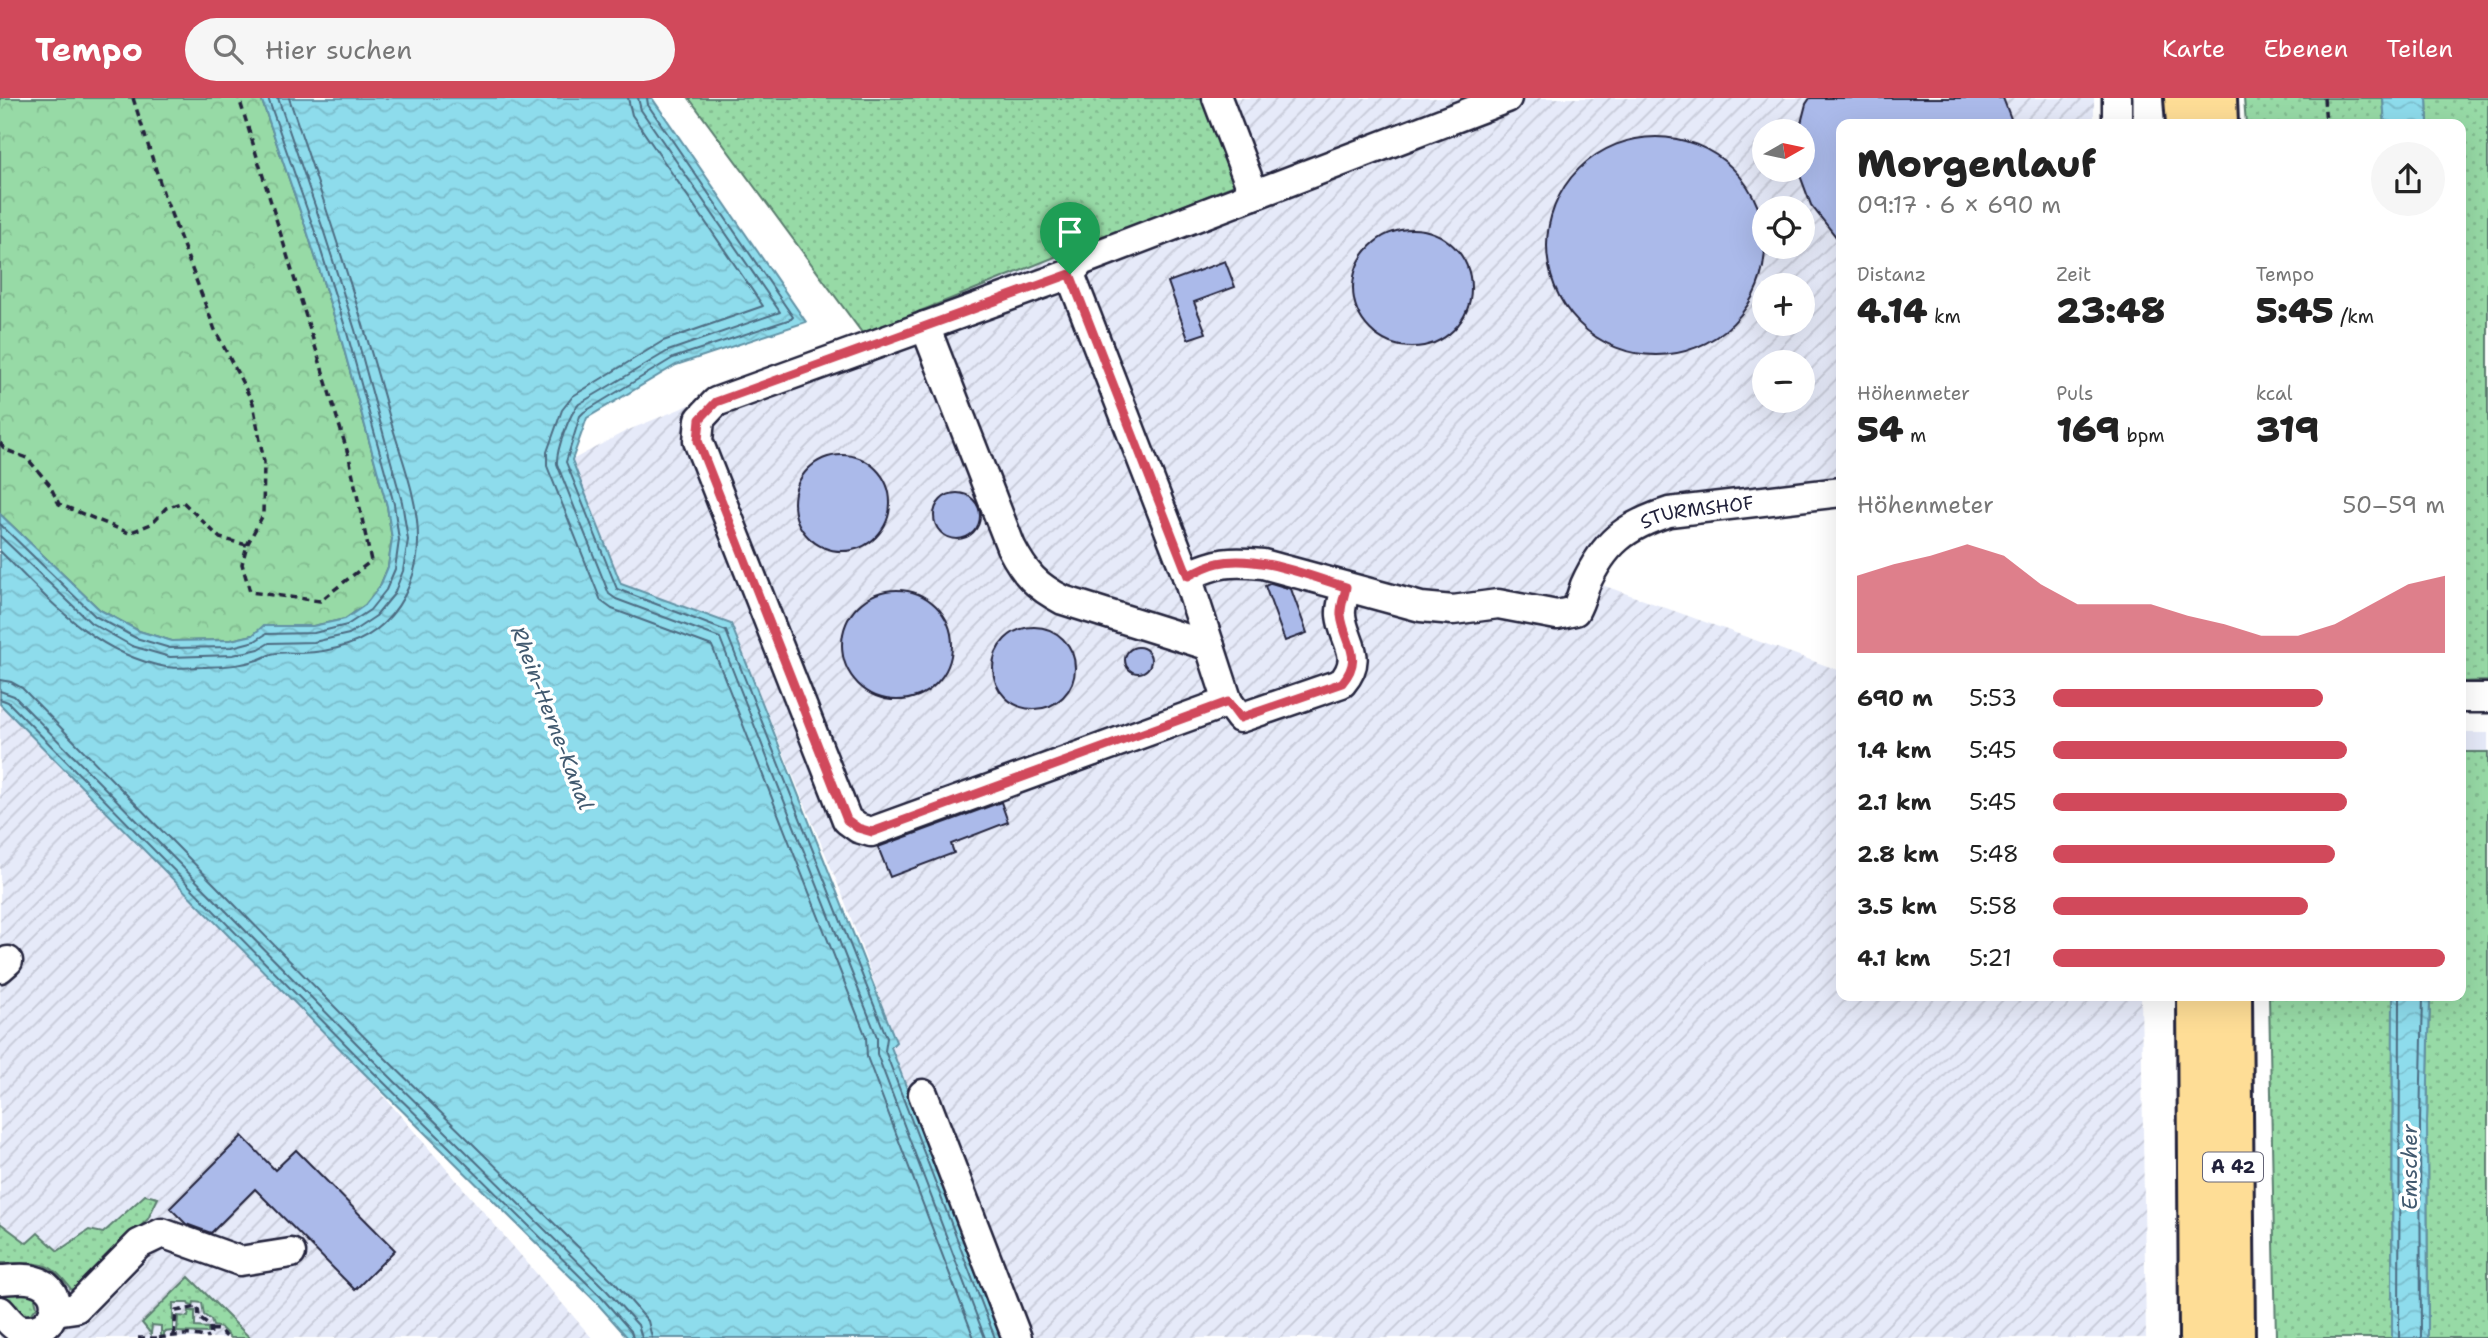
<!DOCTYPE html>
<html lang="de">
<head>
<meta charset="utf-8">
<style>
	body { margin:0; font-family:"Shantell Sans",sans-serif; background:#f6f6f6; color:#222; height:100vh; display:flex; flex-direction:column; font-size:26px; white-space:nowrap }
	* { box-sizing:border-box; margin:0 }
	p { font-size:23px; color:#767676 }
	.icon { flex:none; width:38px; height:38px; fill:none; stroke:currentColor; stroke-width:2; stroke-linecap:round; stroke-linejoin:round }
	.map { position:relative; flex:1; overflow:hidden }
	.drawer { position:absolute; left:1836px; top:21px; width:630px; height:882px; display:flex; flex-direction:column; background:#fff; border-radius:14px; box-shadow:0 7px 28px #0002 }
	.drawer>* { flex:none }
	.needle { width:46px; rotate:81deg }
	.buttons { position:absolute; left:1752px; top:21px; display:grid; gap:14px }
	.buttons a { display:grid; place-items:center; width:63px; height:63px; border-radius:50%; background:#fff; box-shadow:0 7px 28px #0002; font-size:35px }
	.pin { position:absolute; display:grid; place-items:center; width:60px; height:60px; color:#fff; margin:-72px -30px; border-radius:50% 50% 50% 0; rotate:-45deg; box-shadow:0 0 7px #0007 }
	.pin .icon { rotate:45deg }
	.round { display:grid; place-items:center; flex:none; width:74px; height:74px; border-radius:37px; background:#f6f6f6 }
	.head { display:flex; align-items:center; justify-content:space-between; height:119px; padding:0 21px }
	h1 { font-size:38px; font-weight:800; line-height:52px }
	.stats { display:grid; grid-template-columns:repeat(3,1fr); gap:10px; height:119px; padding:7px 21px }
	.stats div { display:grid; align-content:center }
	.stats b { font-size:35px; font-weight:800 }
	.stats small { font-size:19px; font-weight:400 }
	.stats p { font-size:19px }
	.chart { height:196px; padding:14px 21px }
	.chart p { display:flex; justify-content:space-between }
	.chart svg { width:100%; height:126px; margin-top:7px; fill:#d1495b; opacity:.7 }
	ul { padding:0 21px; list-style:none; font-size:23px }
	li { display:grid; grid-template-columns:112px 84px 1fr; align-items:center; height:52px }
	li i { height:18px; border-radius:9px; background:#d1495b }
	header { display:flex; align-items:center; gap:42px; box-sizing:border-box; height:98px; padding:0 35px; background:#d1495b; color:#fff }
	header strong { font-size:33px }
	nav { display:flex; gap:38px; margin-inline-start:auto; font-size:24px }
	.search { width:490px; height:63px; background:#f6f6f6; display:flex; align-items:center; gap:18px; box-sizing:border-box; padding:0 24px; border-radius:38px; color:#767676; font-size:26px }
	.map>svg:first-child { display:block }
</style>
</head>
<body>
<header>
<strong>Tempo</strong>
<div class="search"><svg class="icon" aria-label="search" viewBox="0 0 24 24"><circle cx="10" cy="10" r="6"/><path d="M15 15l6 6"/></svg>Hier suchen</div>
<nav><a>Karte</a><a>Ebenen</a><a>Teilen</a></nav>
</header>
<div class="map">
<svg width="2488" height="1240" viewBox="0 0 2488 1240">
	<defs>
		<pattern id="industrial-furrows" width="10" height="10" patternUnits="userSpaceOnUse" patternTransform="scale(1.75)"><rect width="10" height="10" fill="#e6eaf9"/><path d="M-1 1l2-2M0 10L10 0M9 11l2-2" fill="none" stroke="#c5c8d6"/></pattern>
		<pattern id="grass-dots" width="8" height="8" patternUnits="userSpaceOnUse" patternTransform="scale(1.75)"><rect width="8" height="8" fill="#97daa6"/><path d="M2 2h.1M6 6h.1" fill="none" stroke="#82bb90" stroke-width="1.8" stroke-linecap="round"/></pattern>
		<pattern id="forest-crowns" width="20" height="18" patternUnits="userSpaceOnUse" patternTransform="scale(1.75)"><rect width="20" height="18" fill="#97daa6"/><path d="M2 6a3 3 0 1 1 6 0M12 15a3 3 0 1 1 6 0" fill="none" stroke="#82bb90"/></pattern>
		<pattern id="water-waves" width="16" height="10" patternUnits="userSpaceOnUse" patternTransform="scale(1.75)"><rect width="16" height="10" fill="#8edcec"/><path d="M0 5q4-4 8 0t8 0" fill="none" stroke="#7abccb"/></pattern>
	</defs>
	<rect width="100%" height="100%" fill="#fff"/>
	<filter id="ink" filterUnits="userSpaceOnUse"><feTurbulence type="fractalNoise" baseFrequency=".0143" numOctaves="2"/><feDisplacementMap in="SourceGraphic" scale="14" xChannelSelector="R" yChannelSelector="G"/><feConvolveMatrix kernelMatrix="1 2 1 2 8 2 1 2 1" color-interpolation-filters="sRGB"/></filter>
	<g filter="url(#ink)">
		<!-- built -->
		<path fill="#e6eaf9" d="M2461,635H2488V653H2461Z"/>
		<!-- industrial -->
		<path fill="url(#industrial-furrows)" fill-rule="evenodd" d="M1211,0H2094V26H1841V380L1649,405L1622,419L1600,437L1580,479L1841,573V898H2141L2146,1240H1002L891,949L896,944L844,801L731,527L621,486L572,362L626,333L863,236ZM1764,33H1802V72H1764ZM1764,110H1802V149H1764ZM1764,187H1802V226H1764ZM1764,264H1802V303H1764Z
			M0,606L362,973L592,1240H0Z"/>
		<!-- grass -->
		<path fill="url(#grass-dots)" stroke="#5c7e70" stroke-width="2" d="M689,0H1211L1242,84L863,236Z
			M2244,0H2383L2385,26H2246Z
			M2427,0H2488V583L2460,584V26H2428Z
			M2461,654H2488V1240H2428L2427,1024L2430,898H2460Z
			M2269,898H2393L2392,1240H2276Z
			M145,1097L158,1100L148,1121L73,1194C49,1159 39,1166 0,1165V1125L27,1145L38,1135L58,1153L89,1132L103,1135Z
			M189,1179L250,1240H231L221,1230L213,1228L211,1222L204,1217L202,1205L194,1204L193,1208L189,1207L188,1205H173V1233L164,1234V1238H161V1228L152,1227L151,1236L142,1225Z
			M14,1193L34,1196L37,1209L32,1215L22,1218L4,1200L7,1195Z
			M189,1213H195V1229L208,1230V1235L177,1234L178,1218L188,1219Z"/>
		<!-- forest -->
		<path fill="url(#forest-crowns)" stroke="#5c7e70" stroke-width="2" d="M0,0H261L308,136L340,237L387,408L392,441L388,469L380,488L365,507L345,521L313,528H264L253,537L231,542L172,543L139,533L100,512L0,416Z"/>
		<!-- water -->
		<path fill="url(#water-waves)" stroke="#6392a5" stroke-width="2" d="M261,0H652L806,224L676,267L587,320L572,362L621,486L731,526L896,944L891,949L1002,1240H628L596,1204L362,973L0,606V416L100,512L139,533L172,543L231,542L253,537L263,528H313L345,521L365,507L380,488L388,469L392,441L387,408L340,237L308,136Z
			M2383,0H2427L2428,26H2385Z
			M2393,898H2430L2427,1024L2428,1240H2392Z"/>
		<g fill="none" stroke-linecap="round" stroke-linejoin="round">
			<!-- shore -->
			<path stroke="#4d6c82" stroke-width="2" d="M628,0L632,17L763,208L663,243L573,298L562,312L547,354V368L601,503L612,511L712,548L866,939L867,959L974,1240
				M638,0L641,12L780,214L668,253L579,306C569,316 556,353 557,366L609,496L616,501L720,540L877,939V956L985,1240
				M647,0L648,7L793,219L791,221L673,260L584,314L580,318L566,364L617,491L726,533L887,940L885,953L995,1240
				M0,426L95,518L136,540L170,550L232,549L255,543L266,536L314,535L347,527L370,512L386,492L395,471L399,442L394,406L347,235L315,134L268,0
				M0,438L91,525L132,548L170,559L233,557L259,551L269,545L314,544L349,536L376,518L394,496L403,473L408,442L402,404L355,232L323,131L278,0
				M0,453C48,501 95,556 166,569C177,571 191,569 203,569C226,568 248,568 269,557C277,553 291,555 300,555C330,554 361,547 383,526C406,504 419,472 418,440C418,398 400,357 389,317C360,210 325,105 289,0
				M0,582L11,584L22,590L380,955L615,1185L648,1223L652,1240
				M0,593L14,598L373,962L607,1193L638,1227L642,1240
				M0,601L8,604L367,968L601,1199L631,1233L633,1240
				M2399,1240L2400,898
				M2421,1240L2420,1024L2423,898"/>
		</g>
		<!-- building -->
		<path fill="#abbaea" stroke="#22223b" stroke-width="2" d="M1810,0H2003L2013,26H1841V145L1811,107L1798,72H1802V33H1799L1806,6Z
			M1547 148a109 109 0 1 1 218 0a109 109 0 1 1-218 0Z
			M1353 190a59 59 0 1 1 118 0a59 59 0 1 1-118 0Z
			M1225,163L1235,189L1194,204L1206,235L1188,241L1168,184Z
			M794 405a48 48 0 1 1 96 0a48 48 0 1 1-96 0Z
			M934 418a23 23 0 1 1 46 0a23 23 0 1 1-46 0Z
			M1271,485L1291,491L1307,535L1285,543L1265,488Z
			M842 547a55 55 0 1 1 110 0a55 55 0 1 1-110 0Z
			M993 570a41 41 0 1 1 82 0a41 41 0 1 1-82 0Z
			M1125 562a13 13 0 1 1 26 0a13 13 0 1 1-26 0Z
			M1001,704L1008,724L951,746L954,755L890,779L878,749Z
			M242,1038L275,1072L296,1052L395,1152L355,1192L255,1091L211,1135L186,1126L170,1110Z"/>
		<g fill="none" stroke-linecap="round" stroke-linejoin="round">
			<!-- minor casing -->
			<g stroke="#22223b" stroke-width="33">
				<g id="minor">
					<path d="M1217,0L1254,97"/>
					<path d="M2117,0V26"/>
					<path d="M1070,176L1187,478L1228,604L871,734L858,730L847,722L698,343L700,321L716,304L1070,176L1081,163L1507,0"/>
					<path d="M925,228L1011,449C1025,476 1036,488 1063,502L1210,548"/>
					<path id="s1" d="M1187,478C1218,464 1229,463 1263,466L1421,509L1453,512L1498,506L1557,517L1575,513C1580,504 1582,496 1585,487C1604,445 1625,428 1669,414L1841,394"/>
					<path d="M2460,600H2488"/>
					<path d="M1228,604L1240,620L1342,585C1365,558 1344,545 1341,517C1340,508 1345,497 1346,489"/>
					<path d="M0,870L8,863"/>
					<path d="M923,996L1017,1240"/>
					<path d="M0,1182C10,1182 23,1179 33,1182C70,1191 56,1240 20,1231C13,1229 6,1219 0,1213"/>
					<path d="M55,1213L76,1210L139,1146L162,1135L240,1163L291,1155"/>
				</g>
			</g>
			<!-- highway casing -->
			<g stroke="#22223b" stroke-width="44">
				<path id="highway" d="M2184,0L2186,26
					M2217,0L2218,26
					M2197,898L2199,1240
					M2232,898L2235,1240"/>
			</g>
			<!-- path -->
			<path stroke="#22223b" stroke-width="3.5" stroke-dasharray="7 5" stroke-linecap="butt" d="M133,0L164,97L215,232L253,305L264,364L263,417L247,447L242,466L250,494L320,503L371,463L349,359L239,0
				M2324,0L2326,26
				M0,345L6,352L27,360L49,386L59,406L129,435L151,426L166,410L183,404L220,440L247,447
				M210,1231L219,1232L228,1240
				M174,1237L176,1213L198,1209L199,1220L210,1228L211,1238L206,1240
				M138,1240H159
				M159,1240C174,1238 191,1234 206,1240"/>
			<!-- minor -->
			<use href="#minor" stroke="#fff" stroke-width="28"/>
			<!-- highway -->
			<use href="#highway" stroke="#fedd96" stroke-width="38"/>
		</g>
	</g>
	<g fill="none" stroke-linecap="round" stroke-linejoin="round" filter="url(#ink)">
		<!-- route casing -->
		<g stroke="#fff" stroke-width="14">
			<path id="route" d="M1070,176L1188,478C1197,473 1208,467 1218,465C1256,456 1309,478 1346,489C1345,497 1340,508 1341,517C1344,545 1365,558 1342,585L1240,620L1228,604L872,734L858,730L847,722L698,343L700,321L716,304Z"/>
		</g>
		<!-- route -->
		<use href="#route" stroke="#d1495b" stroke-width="9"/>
	</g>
	<g text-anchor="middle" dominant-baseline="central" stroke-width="7" stroke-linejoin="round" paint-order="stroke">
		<!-- shield labels -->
		<rect fill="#fff" stroke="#646476" stroke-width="2" x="2203" y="1054.5" width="60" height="29" rx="5"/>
		<g font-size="18" font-weight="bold" fill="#22223b">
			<text x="2233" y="1069">A 42</text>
		</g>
		<!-- street labels -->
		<g font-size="19" fill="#22223b" stroke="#fff">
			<text stroke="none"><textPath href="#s1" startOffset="569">STURMSHOF</textPath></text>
		</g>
		<!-- water labels -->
		<g font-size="21" font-style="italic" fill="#425a70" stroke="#fff">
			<text transform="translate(552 620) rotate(69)">Rhein-Herne-Kanal</text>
			<text transform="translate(2410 1069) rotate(-90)">Emscher</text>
		</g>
	</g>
</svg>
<div class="buttons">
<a><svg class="needle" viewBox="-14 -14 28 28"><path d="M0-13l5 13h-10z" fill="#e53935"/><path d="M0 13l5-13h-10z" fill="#767676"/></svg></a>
<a><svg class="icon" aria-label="locate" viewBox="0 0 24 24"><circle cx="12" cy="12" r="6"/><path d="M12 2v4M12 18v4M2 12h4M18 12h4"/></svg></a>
<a>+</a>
<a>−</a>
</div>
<div class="pin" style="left:1070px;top:176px;background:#1e9e55"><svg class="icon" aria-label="arrive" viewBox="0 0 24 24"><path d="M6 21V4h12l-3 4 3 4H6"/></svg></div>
<section class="drawer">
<div class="head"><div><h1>Morgenlauf</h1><p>09:17 · 6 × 690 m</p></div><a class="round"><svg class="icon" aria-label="share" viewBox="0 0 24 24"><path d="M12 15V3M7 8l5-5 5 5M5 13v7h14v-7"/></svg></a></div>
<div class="stats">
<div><p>Distanz</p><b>4.14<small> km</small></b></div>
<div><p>Zeit</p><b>23:48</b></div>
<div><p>Tempo</p><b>5:45<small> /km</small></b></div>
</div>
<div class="stats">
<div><p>Höhenmeter</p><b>54<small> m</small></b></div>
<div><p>Puls</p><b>169<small> bpm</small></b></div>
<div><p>kcal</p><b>319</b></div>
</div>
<div class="chart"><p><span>Höhenmeter</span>50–59 m</p>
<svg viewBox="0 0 160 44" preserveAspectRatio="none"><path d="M0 44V17L10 13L20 10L30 6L40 10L50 20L60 27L70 27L80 27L90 31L100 34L110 38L120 38L130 34L140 27L150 20L160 17V44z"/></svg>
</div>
<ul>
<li><b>690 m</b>5:53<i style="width:69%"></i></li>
<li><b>1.4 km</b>5:45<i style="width:75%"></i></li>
<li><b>2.1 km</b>5:45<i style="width:75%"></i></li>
<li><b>2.8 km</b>5:48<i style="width:72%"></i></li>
<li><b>3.5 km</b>5:58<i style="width:65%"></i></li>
<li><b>4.1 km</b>5:21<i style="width:100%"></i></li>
</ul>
</section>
</div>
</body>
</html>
